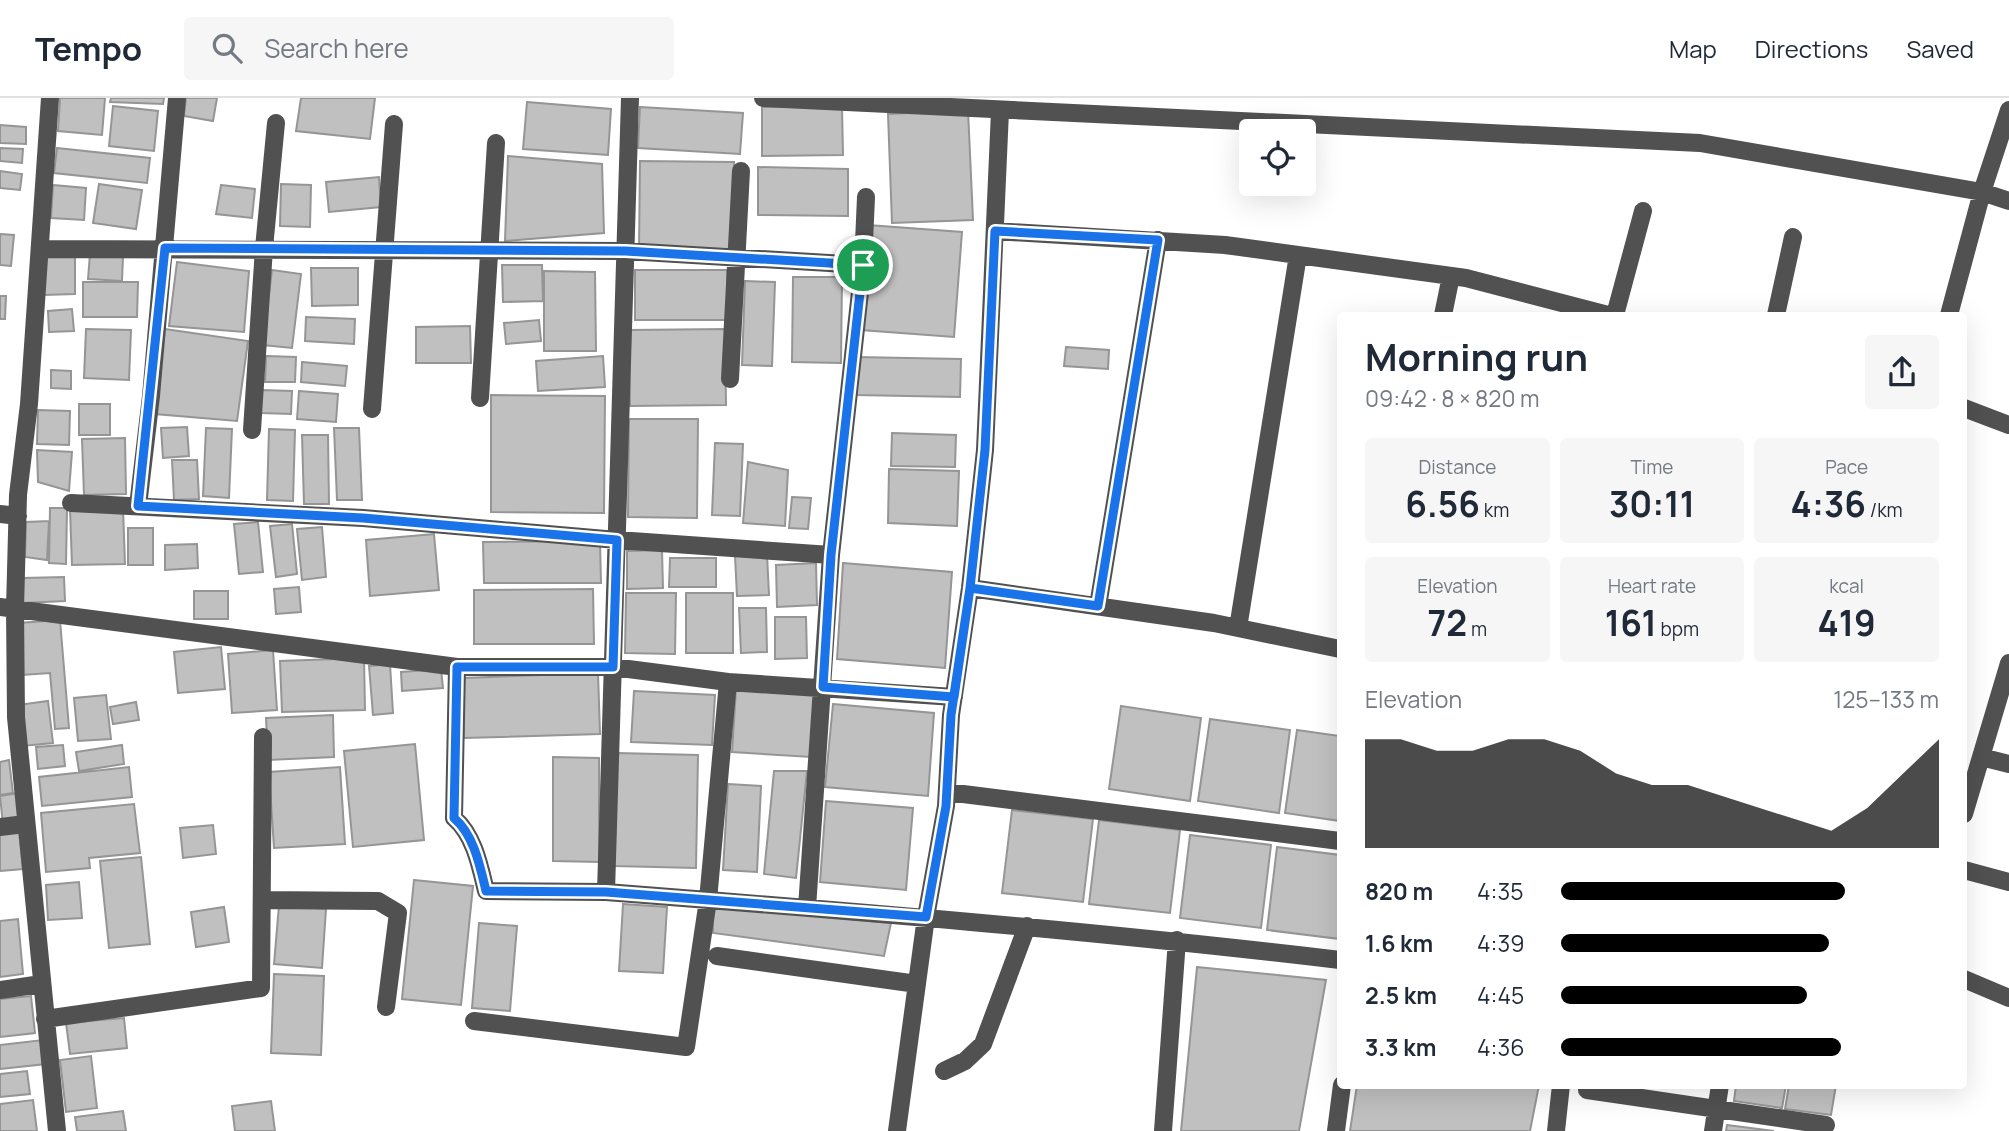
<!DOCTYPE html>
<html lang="en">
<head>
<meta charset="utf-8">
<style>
	body { margin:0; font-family:Manrope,sans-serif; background:#f6f6f7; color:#1f2937; height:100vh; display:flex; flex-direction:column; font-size:26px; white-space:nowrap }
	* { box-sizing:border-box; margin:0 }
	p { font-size:23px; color:#747a83 }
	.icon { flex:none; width:38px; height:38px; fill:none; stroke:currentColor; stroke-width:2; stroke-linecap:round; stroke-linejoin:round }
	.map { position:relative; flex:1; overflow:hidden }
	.drawer { position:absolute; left:1337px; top:214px; width:630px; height:777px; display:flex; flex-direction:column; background:#fff; border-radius:7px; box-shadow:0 7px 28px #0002 }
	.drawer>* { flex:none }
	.fabs { position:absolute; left:1239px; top:21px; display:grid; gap:14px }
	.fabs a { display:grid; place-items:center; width:77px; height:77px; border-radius:7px; background:#fff; box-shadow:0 7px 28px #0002; font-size:35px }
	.pin { position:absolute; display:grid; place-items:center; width:60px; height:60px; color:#fff; margin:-30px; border:4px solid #fff; border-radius:50%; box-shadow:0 2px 7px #0007 }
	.round { display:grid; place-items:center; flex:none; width:74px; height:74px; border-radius:7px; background:#f6f6f7 }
	.summary { display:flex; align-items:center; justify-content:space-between; height:119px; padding:0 28px }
	h1 { font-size:38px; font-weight:700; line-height:52px }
	.figures { display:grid; grid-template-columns:repeat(3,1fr); gap:10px; height:119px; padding:7px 28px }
	.figures div { display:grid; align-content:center; border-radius:7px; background:#f6f6f7; text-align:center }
	.figures b { font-size:35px; font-weight:700 }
	.figures small { font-size:19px; font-weight:400 }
	.figures p { font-size:19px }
	.chart { height:196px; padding:14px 28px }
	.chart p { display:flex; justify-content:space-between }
	.chart svg { width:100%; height:126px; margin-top:7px; fill:#000; opacity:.7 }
	ul { padding:0 28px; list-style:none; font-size:23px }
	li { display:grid; grid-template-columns:112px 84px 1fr; align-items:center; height:52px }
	li i { height:18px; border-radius:9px; background:#000 }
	header { display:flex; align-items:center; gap:42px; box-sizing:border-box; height:98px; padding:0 35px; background:#fff; border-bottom:2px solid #e0e1e3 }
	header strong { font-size:33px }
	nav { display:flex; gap:38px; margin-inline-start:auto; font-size:24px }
	.search { width:490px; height:63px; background:#f6f6f7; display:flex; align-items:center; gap:18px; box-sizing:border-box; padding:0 24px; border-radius:7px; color:#747a83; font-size:26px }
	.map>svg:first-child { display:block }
</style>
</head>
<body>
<header>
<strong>Tempo</strong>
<div class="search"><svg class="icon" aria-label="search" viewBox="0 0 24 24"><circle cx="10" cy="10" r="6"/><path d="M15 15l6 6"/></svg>Search here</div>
<nav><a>Map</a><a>Directions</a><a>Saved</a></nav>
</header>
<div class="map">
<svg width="2009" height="1033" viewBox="0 0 2009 1033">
	<rect width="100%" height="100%" fill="#fff"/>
	<!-- building -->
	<path fill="#c0c0c0" stroke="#959595" stroke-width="2" d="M60,0H105L102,37L58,33Z
		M111,0H164L163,6L110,4Z
		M186,0H217L213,23L184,18Z
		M301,0H375L370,41L296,33Z
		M527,4L611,11L608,57L523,51Z
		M113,8L158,13L154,53L109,48Z
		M842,8L843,57L762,58V9Z
		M640,9L743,15L740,56L638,50Z
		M968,12L973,122L892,125L888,16Z
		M0,27L26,29V46L0,45Z
		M0,50L23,51L22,65L0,63Z
		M57,50L150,60L147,85L54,75Z
		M508,58L602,66L604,135L505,143Z
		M640,63L734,64L733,154L639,153Z
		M758,69L848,71V118L758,117Z
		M0,73L22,76L20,92L0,90Z
		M379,79L381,109L329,114L326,84Z
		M99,86L142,92L136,131L93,125Z
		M281,86L311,87L310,129L280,128Z
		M53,87L86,90L84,122L51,120Z
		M221,87L255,91L252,120L216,116Z
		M868,127L962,134L954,239L861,232Z
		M0,136L14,137L11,168L0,167Z
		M43,156H75V196L44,197Z
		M90,156L123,159L122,183L88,181Z
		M177,164L249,173L244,234L169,228Z
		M502,167H542L543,203L503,204Z
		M311,170H358V207L312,208Z
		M272,172L301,176L292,250L263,247Z
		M635,172H727V222H635Z
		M544,173L595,174L596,253H544Z
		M793,179H842L841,265L792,264Z
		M745,183L775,184L772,268L742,267Z
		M83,184H138L137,219H83Z
		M0,198H6L5,221H0Z
		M72,211L74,233L49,234L48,213Z
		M306,219L355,221L354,246L305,243Z
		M539,222L541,243L506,246L504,225Z
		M470,228L471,265H416V229Z
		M86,231L131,232L129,282L84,280Z
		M165,231L248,243L237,323L155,316Z
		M725,231L726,307L630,308L629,232Z
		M1066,249L1109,252L1108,271L1064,268Z
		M266,258L296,259L295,284H265Z
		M603,258L605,289L538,293L536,263Z
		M856,259L961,261L960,299L855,297Z
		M302,264L347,268L345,288L301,284Z
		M51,272L71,273V291L51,290Z
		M261,292L292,293L291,316L261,315Z
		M299,293L338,296L336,324L297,321Z
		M491,297L605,298L604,415L491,414Z
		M79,306H110V337H79Z
		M38,312L70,313L69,347L37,346Z
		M629,321H698L697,420L628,419Z
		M187,329L189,358L163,360L161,330Z
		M206,330L232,331L229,400L203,398Z
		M334,330H359L362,402H337Z
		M269,331L295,332L293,403L267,402Z
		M892,335L956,337L955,369L891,368Z
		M302,337H328L329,406H304Z
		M125,340L126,396L84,397L82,341Z
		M715,345L743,346L740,418L712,417Z
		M37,352L72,354L69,393L38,384Z
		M172,362H197L199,401L174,402Z
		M748,364L788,372L785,428L743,425Z
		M889,371L959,373L957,428L888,425Z
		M792,399L811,400L808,431L789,430Z
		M50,410H67L66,466L49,465Z
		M123,410L125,466L72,467L70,411Z
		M49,423L47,462L25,459L26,424Z
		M258,424L263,474L239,476L234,426Z
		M292,426L297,476L276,479L270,428Z
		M322,429L326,479L302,482L297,431Z
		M128,430H153V467H128Z
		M434,436L439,492L370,498L366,442Z
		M600,443L601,485H484L483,444Z
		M197,446L198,470L165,472V447Z
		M662,452L663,490L627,491V453Z
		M767,456L769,497L737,498L735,458Z
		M670,460H716V489H669Z
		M816,465L817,507L777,509L776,467Z
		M843,465L952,474L945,570L837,561Z
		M64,479L65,503L23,505V480Z
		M299,489L301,514L276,516L274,491Z
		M593,491L594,546H474V492Z
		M194,493H228V521H194Z
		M626,495H676L675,556L625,555Z
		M686,495H733V555H686Z
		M739,510H766L767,554L741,555Z
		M775,519H806L807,560L775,561Z
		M60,522L69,630L55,631L50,575L22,577L18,525Z
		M221,549L225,591L178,595L174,554Z
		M273,552L277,612L232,615L228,556Z
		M364,560L365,612L282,614L280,563Z
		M390,566L393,615L373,617L369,568Z
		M441,571L443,590L402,593L401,574Z
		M598,575L600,636L464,640L462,580Z
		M736,591L815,596L811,659L732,654Z
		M634,593L715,597L712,647L631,644Z
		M106,597L111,641L78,643L74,600Z
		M48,603L53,645L22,648L18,607Z
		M136,604L139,622L113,626L110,609Z
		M833,606L934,615L928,698L825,689Z
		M1121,608L1201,620L1190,703L1109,691Z
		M333,617L334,659L268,662L266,620Z
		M1210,621L1290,632L1279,715L1198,703Z
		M1297,632L1340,638V723L1285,715Z
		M415,646L424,742L353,749L344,653Z
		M63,647L65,668L38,671L36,649Z
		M122,647L124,666L79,673L76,654Z
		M617,655L698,657L696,770L614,768Z
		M553,659L599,660V764L553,763Z
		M9,662L13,695L0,697V664Z
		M129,669L132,699L42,708L39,679Z
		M340,669L345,746L274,750L269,674Z
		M774,673H807L796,780L764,776Z
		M728,686L761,688L757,774L723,772Z
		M19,695L22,725L3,727L0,698Z
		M826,703L913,710L906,792L820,784Z
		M134,706L140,755L89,760L90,770L46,774L41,715Z
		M1012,712L1093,721L1083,804L1002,795Z
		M1099,722L1180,732L1170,815L1089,806Z
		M213,727L216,756L183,760L180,730Z
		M19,733L23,771L0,773V735Z
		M1190,737L1271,747L1261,830L1180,820Z
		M1277,749L1340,757V841L1267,832Z
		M141,759L150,846L109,850L100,763Z
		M414,782L473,788L461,907L402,901Z
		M79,784L82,820L48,822L46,787Z
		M623,806L667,809L663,875L619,873Z
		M279,807L326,811L322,870L274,866Z
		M713,808L891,825L884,858L713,835Z
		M224,809L229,844L196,849L191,814Z
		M18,821L23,876L0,879V823Z
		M479,825L517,828L510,913L472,910Z
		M1197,869L1326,882L1299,1033H1181Z
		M274,876L324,878L321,957L271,955Z
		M31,898L35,935L0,939V901Z
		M124,920L127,950L70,956L66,925Z
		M43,942L46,966L0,971V947Z
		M91,958L97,1010L66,1014L60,962Z
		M27,973L30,996L0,999V976Z
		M1357,987H1539L1530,1033H1350Z
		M1736,987H1786L1782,1010L1734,1003Z
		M1789,987H1836L1831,1017L1785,1011Z
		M33,1002L37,1033H0V1006Z
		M271,1003L275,1033H235L232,1008Z
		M123,1013L126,1033H77L75,1019Z
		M1727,1027L1774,1033H1726Z"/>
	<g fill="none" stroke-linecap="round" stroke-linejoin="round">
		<!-- minor -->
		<path stroke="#515151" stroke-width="18" d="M50,0L29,306L18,397L15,511L16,619L57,1033
			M630,0L606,794C851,813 1096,833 1340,862
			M763,0L1700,45L1982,94L2009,103
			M995,133L1225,147L1298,157L1466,180L1608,217
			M40,151L625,153L863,167
			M1443,217L1451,178
			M1615,217L1643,113
			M1776,217L1793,139
			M1949,217L1982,94L2009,12
			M730,281L741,73
			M480,300L496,45
			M1964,310L2009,327
			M372,311L394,26
			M252,332L264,150L276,25
			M71,405L363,420L617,442L831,457
			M138,408L151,298L177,0
			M0,416L18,418
			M970,490L1214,525L1340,551
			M1098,508L1158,142
			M0,509L457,569H613L728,584L708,802L686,949L474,923
			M1238,530L1298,157
			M457,569L454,720C474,737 480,768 486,793L606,794
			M728,584L954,599
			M1981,659L2009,666
			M947,694L1340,743
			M1964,716L2009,565
			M0,729L25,726
			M1964,772L2009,784
			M262,802L378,803L398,815L386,909
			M807,810L831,457L863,167L866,99
			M717,858L917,886
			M1964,881L2009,900
			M0,892L41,886
			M45,921L261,890L263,639
			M944,973L965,963L983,946L1027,828
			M1587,992L1826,1027
			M897,1033L926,819L946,708L951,617L970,490L985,352L1000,13
			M1163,1033L1177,842
			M1336,1033L1342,987
			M1556,1033L1561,987
			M1713,1033L1720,987"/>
	</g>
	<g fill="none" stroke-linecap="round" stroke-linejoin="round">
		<!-- route casing -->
		<g stroke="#fff" stroke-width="14">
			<path id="route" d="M863,167L625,153L165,150L138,408L363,420L617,442L613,569H457L454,720C474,737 480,768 486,793L606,794L926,819L946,708L951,617L970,490L1098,508L1158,142L995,133L985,352L970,490L954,599L823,589L831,457L863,167"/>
		</g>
		<!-- route -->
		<use href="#route" stroke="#1a73e8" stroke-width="9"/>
	</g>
</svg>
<div class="fabs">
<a><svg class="icon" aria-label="locate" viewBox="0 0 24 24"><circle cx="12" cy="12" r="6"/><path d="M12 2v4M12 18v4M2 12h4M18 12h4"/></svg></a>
</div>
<div class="pin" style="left:863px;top:167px;background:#1e9e55"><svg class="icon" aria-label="arrive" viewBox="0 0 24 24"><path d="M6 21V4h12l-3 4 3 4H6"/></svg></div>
<section class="drawer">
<div class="summary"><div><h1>Morning run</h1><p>09:42 · 8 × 820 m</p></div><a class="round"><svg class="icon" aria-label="share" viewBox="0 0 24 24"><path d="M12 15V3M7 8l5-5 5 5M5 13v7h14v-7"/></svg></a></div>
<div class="figures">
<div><p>Distance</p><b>6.56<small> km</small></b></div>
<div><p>Time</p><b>30:11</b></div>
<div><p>Pace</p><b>4:36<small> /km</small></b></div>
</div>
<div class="figures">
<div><p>Elevation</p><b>72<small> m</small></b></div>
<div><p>Heart rate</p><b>161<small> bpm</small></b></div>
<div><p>kcal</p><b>419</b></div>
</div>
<div class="chart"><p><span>Elevation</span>125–133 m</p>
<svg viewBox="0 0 160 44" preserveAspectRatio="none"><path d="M0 44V6L10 6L20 10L30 10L40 6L50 6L60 10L70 18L80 22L90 22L100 26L110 30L120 34L130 38L140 30L150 18L160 6V44z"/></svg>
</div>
<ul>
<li><b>820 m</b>4:35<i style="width:75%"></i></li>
<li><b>1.6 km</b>4:39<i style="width:71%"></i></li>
<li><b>2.5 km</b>4:45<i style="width:65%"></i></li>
<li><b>3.3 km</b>4:36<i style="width:74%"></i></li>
</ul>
</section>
</div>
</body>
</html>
